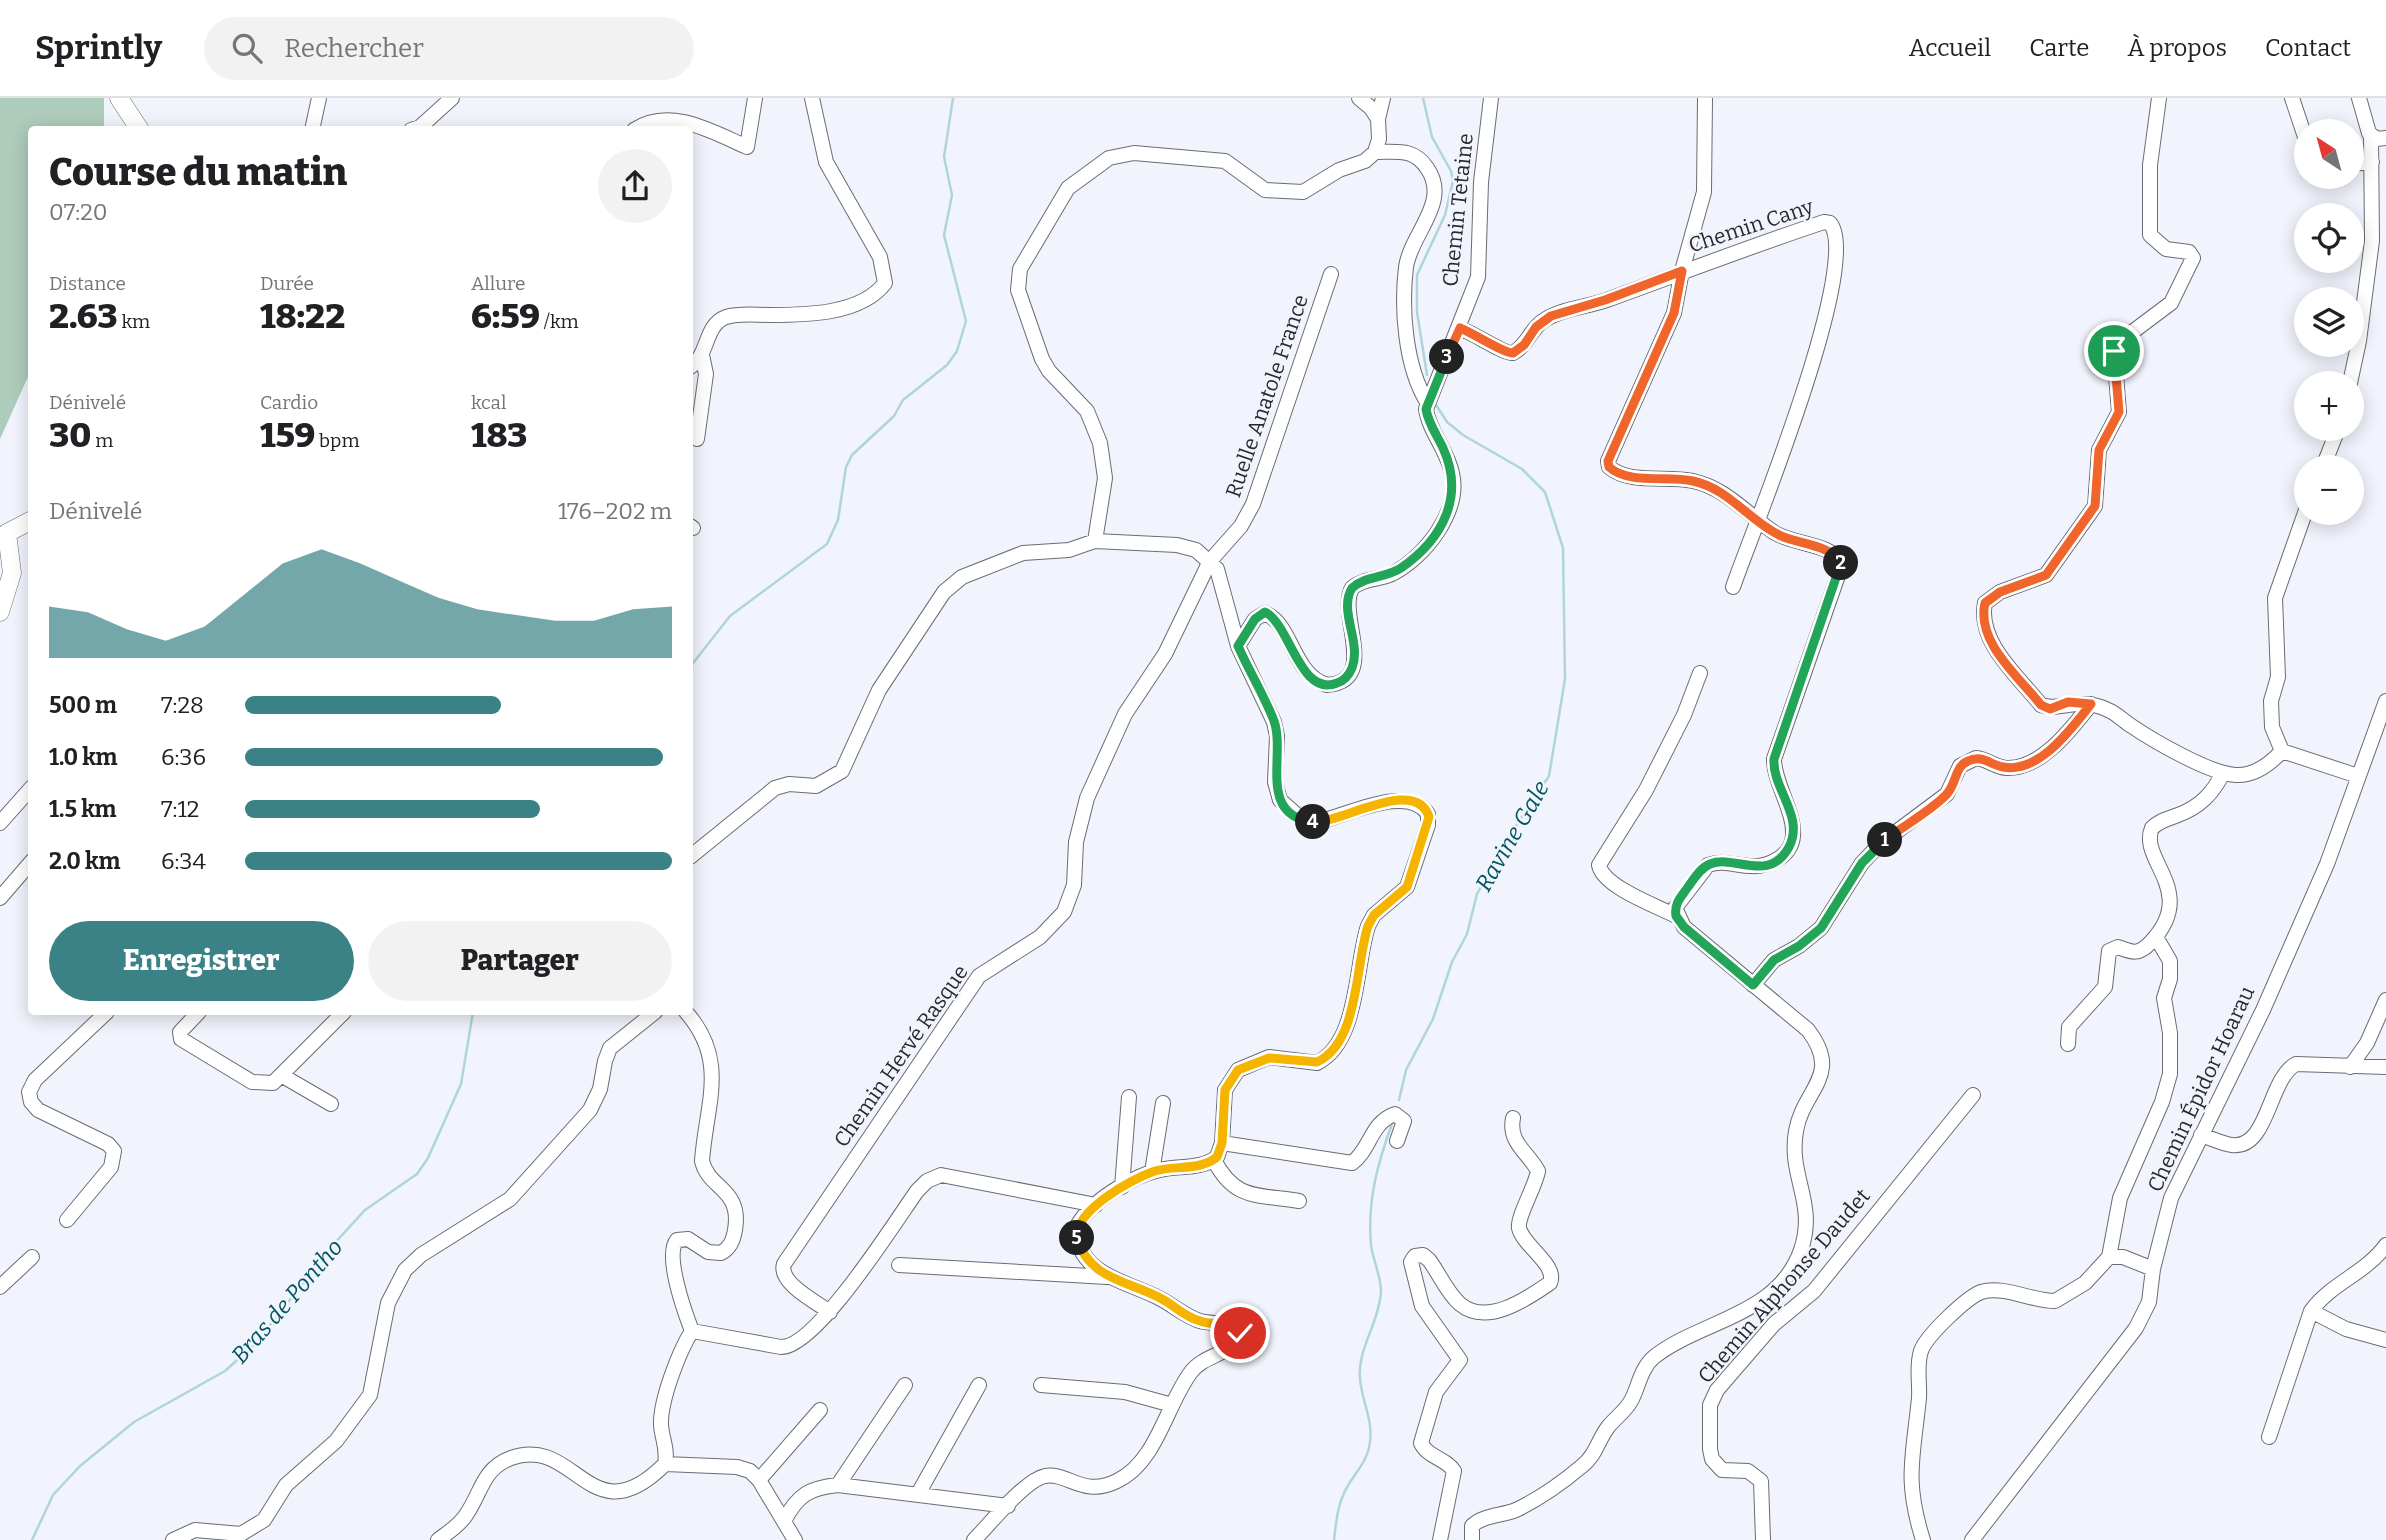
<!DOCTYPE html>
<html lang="fr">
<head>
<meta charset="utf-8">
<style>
	body { margin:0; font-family:Bitter,serif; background:#f2f2f2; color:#202124; height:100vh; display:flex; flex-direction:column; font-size:26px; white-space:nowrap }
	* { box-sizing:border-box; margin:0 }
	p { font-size:23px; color:#757577 }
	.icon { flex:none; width:38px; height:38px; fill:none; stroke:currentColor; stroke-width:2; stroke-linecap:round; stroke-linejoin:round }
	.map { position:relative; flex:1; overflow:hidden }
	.sheet { position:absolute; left:28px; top:28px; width:665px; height:889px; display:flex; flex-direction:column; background:#fff; border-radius:7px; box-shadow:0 4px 18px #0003 }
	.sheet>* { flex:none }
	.needle { width:46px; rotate:324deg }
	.controls { position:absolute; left:2294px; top:21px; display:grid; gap:14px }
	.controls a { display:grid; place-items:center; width:70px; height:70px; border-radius:50%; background:#fff; box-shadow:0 4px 18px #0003; font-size:35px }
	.pin { position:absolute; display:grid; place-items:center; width:60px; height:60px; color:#fff; margin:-30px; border:4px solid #fff; border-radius:50%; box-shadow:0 2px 7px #0007 }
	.km { position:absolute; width:35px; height:35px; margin:-18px; border-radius:50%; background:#222; color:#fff; font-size:19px; line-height:35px; text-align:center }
	.round { display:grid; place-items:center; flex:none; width:74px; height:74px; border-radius:37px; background:#f2f2f2 }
	.head { display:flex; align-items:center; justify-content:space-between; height:119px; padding:0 21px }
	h1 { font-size:38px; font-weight:800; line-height:52px }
	.metrics { display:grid; grid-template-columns:repeat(3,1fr); gap:10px; height:119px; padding:7px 21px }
	.metrics div { display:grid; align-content:center }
	.metrics b { font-size:35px; font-weight:800 }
	.metrics small { font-size:19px; font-weight:400 }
	.metrics p { font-size:19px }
	.chart { height:196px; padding:14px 21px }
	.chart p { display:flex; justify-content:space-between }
	.chart svg { width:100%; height:126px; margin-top:7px; fill:#3a8286; opacity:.7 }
	.button { display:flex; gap:14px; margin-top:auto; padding:14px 21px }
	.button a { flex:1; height:80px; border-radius:42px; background:#3a8286; color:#fff; font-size:28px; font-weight:800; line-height:80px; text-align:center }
	.button a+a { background:#f2f2f2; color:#202124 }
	ul { padding:0 21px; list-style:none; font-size:23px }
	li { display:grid; grid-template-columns:112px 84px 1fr; align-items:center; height:52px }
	li i { height:18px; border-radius:9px; background:#3a8286 }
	header { display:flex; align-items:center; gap:42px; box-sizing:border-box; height:98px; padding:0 35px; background:#fff; border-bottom:2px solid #e0e0e0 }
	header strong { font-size:33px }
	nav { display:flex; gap:38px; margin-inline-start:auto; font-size:24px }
	.search { width:490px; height:63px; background:#f2f2f2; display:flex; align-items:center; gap:18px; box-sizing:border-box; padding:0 24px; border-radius:38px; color:#757577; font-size:26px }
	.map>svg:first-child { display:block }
</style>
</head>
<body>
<header>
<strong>Sprintly</strong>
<div class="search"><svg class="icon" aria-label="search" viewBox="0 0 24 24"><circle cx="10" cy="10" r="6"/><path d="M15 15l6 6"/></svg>Rechercher</div>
<nav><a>Accueil</a><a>Carte</a><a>À propos</a><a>Contact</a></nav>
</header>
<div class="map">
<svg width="2386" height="1442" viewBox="0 0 2386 1442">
	<rect width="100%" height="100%" fill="#f1f4fd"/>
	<!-- forest -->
	<path fill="#aeccbb" d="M0,0H104V31L32,32L31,272L0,341Z"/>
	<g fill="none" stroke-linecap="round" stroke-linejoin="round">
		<!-- stream -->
		<path stroke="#afd5da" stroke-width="2.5" d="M1423,0L1432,39L1451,73L1453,83L1445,117L1417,177V214L1427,277
			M690,569L730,518L827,446L838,422L846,369L852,357L894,318L903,302L947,267L957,253L966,223L944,137L952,97L944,59L953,0
			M1399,1002L1406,972L1433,921L1452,864L1467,836L1477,796L1508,740L1549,678L1565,581L1563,450L1545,394L1522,371L1463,337L1447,324L1436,307
			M32,1442L53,1397L80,1368L134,1324L225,1273L256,1245L333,1147L365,1112L417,1076L428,1060L461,986L473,914
			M1334,1442C1336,1426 1337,1410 1344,1395C1352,1377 1368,1365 1370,1344C1373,1321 1362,1304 1360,1281C1357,1251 1379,1225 1381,1194C1381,1177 1373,1163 1371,1147C1367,1102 1378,1064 1393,1023"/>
		<!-- minor casing -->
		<g stroke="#696c73" stroke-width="16">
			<path id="minor" d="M2159,0L2150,67V137L2166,151L2189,154L2193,160L2171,205L2119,244L2114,253L2119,314L2099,352L2095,408L2046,477L2000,494L1985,505C1977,544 2018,578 2041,607C2058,614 2079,598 2108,612C2116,615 2122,622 2130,627C2152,642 2210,676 2236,677C2255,678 2270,666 2282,653
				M2292,0L2306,42
				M2359,0L2369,35L2377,41L2386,40
				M1378,21L1383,0
				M312,32L319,0
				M411,32L420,29L452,0
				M634,32C670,8 713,34 747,49L755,0
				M1375,54C1397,54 1414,50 1427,70C1451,104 1411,135 1406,169C1401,210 1405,268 1427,304
				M2352,66L2372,64
				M1459,230C1474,235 1504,256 1513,255C1528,247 1531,229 1546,221C1564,210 1587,209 1607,202C1679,176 1751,148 1824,124L1830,125C1863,165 1752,434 1733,489
				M690,269C709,258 704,227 726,219C739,215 756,217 769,217C804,217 861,217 885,185L880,159L826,64L812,0
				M2350,285L2359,243L2372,143L2371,37
				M697,341L706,276L702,257
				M2323,369L2338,331
				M690,428L693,430
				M1095,443L1105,380L1100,345L1087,313L1049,273L1042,261L1018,192L1020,171L1068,90L1109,60L1134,55L1225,63L1265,92L1303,94L1339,72L1365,63L1375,54L1379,41L1378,21L1371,10L1359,0
				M1238,548L1255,521L1265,515C1293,527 1292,576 1327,587C1380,583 1337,517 1352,490C1363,480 1379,482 1392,476C1425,459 1461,413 1452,375C1447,352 1429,333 1426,311L1478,179L1481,84L1491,0
				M2282,653L2272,629L2271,603L2278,579L2275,500L2306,412
				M2282,653L2358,678
				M0,725L32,689
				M690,759L775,690L789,686L816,688L842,673L879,592L944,494L962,479L1023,455L1069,452L1095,443L1177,447L1196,452L1217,471L1238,548L1274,624L1277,638L1275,684L1280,702L1299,719L1318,724C1346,718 1408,685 1428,716V727L1407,789L1374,817L1368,828C1355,868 1359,944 1317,965L1269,959L1238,972L1225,992L1222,1045L1217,1059C1201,1072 1179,1067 1160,1072C1132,1078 1089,1104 1076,1130C1077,1176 1125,1183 1157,1199C1172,1206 1184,1218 1200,1223C1214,1227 1230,1222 1240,1235L1238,1242C1226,1257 1203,1258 1191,1274C1166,1307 1157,1364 1117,1383C1083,1400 1068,1374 1045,1378C1025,1382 989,1427 974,1442
				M0,800L32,763
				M1676,818C1657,808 1603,789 1599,767L1646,692L1684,617L1700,575
				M1753,887L1774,862L1799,848L1821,830L1862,765L1880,746L1947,696L1960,668L1976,660C1987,661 1995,669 2006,670C2041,672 2072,630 2091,606
				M199,914L180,934L181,941L252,984L273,985L344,914
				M2068,946L2069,929L2105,889L2109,853L2118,849C2133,855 2139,857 2151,844C2199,793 2138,762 2152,730C2160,722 2168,721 2178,717C2200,709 2213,695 2223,675
				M2350,969L2367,945L2386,902
				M281,977L331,1006
				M2201,1037C2211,1040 2222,1046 2232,1047C2269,1051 2268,981 2296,966L2386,969
				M1222,1045L1352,1065C1371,1051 1370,1025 1395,1016L1404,1023L1397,1043
				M1214,1062C1235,1103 1258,1096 1299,1103
				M1152,1074L1163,1005
				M1122,1089L1129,999
				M67,1122L111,1069L114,1053L108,1046L38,1012L31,1004L29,994L35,982L107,914
				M2109,1159L2120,1100L2162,1004L2170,976V935L2164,900L2170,881V863L2156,839
				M899,1167L1107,1179
				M0,1189L32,1159
				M2311,1213L2346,1231L2386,1242
				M830,1214C816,1204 778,1185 784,1166L979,878L1040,839L1064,814L1074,787L1076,744L1087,700L1125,616L1165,556L1210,463L1241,428L1253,406L1331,176
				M692,1233L781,1249C816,1250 895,1124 917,1093L927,1083L941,1077L1096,1107
				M1041,1287L1125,1294L1172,1307
				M2269,1339L2311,1213C2331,1185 2365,1176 2386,1147
				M665,1366L737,1369L750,1373L759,1382L795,1442
				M759,1382L820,1312
				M838,1387L905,1287
				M918,1396L979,1287
				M784,1423C798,1396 810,1390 838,1387L1008,1408
				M173,1442L195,1432L241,1436L264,1422L286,1387L336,1343L370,1297L388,1205L405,1172L421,1157L510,1101L590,1012L600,991L605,963L610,950L655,914
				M438,1442C447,1435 459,1428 466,1417C482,1394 482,1371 511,1360C576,1336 590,1441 665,1366C668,1351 662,1341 661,1327C660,1303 679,1253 692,1233C685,1215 664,1157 677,1142L688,1141L708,1154L721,1155C730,1150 733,1143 735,1132C742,1090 709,1092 702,1063C706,1006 729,963 686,914
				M1440,1442L1454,1373C1446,1360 1428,1360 1421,1345L1436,1294L1460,1262L1422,1208L1411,1164L1415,1158L1423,1157L1429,1162C1439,1175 1447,1195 1460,1206C1487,1229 1528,1200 1550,1185C1558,1167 1523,1148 1519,1130C1517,1119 1536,1087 1538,1073C1528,1054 1508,1045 1513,1020
				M1472,1442V1428C1483,1417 1501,1418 1516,1412C1539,1401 1563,1384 1582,1368C1596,1357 1598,1342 1608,1329C1616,1319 1627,1312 1632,1301C1639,1287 1641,1270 1654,1259C1701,1222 1778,1218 1801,1152C1817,1104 1788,1079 1796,1033C1803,991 1843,978 1808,932L1684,829L1675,810L1708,767C1727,760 1747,773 1767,766C1822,747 1773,694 1774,661L1842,466C1832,445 1795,447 1775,435C1749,418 1726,390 1693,383C1668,377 1630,387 1609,369L1608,363L1674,215L1682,173L1704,94L1705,0
				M1763,1442L1761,1383L1748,1373L1722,1372L1712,1361L1710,1351V1307L1717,1292L1774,1226L1814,1193L1973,997
				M1923,1442C1904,1382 1913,1360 1919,1300C1920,1285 1916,1268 1921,1253C1926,1238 1966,1200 1981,1194C2004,1187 2031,1203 2055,1203L2085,1185L2109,1159H2123L2153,1171
				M1972,1442L2136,1230L2149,1204L2153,1171L2171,1100L2263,912L2327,766L2386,603"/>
		</g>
		<!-- major casing -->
		<g stroke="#696c73" stroke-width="19">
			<path id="major" d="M119,0L140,32
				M0,514L12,475L7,435L32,422"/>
		</g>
		<!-- minor -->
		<use href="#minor" stroke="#fff" stroke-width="14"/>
		<!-- major -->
		<use href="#major" stroke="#fff" stroke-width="18"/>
	</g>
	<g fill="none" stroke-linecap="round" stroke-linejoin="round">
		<!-- split-1 casing -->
		<g stroke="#fff" stroke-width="14">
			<path id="split-1" d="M1885,742C1905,727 1929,714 1946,697C1957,686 1954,669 1968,663C1983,656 1990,667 2003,669C2039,676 2072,630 2091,606L2068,604L2050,611L2041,607C2018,578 1976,544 1985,505L2000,494L2046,477L2095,408L2099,352L2119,314L2114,253"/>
		</g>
		<!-- split-2 casing -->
		<g stroke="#fff" stroke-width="14">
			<path id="split-2" d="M1841,465L1774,661C1772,691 1805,718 1789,749C1769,786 1735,756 1710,766C1700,770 1694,781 1688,789C1681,799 1674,805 1676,818L1684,829L1753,887L1774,862L1799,848L1821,830L1862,765L1885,742"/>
		</g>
		<!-- split-3 casing -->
		<g stroke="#fff" stroke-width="14">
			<path id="split-3" d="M1447,259L1460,230C1473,235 1505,256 1513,255L1524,247L1536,229L1551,218L1605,202L1682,173L1674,215L1608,363L1609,369C1629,387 1668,377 1693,383C1727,390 1749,422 1779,437C1797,446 1832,447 1841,465"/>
		</g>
		<!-- split-4 casing -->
		<g stroke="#fff" stroke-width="14">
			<path id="split-4" d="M1313,724C1257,717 1286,657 1274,623C1264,597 1249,573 1238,548L1255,521L1265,514C1290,526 1300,600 1337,585C1344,583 1349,577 1352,570C1362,544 1338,513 1352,490C1365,478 1386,480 1401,470C1443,441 1465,398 1443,350C1437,337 1428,325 1426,311L1447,259"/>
		</g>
		<!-- split-5 casing -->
		<g stroke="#fff" stroke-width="14">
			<path id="split-5" d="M1077,1140C1074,1113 1131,1081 1155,1073C1175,1067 1200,1073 1217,1059L1222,1045L1225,992L1238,972L1269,960L1317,964C1359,945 1355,868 1368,828L1374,817L1407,789L1429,719C1416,677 1340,726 1313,724"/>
		</g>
		<!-- split-6 casing -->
		<g stroke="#fff" stroke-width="14">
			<path id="split-6" d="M1077,1140C1089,1182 1130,1183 1162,1201C1175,1208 1185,1219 1200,1223C1214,1228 1229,1223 1240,1235"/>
		</g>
		<!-- split-1 -->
		<use href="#split-1" stroke="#f0652b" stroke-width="9"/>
		<!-- split-2 -->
		<use href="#split-2" stroke="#22a559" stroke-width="9"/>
		<!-- split-3 -->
		<use href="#split-3" stroke="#f0652b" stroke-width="9"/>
		<!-- split-4 -->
		<use href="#split-4" stroke="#22a559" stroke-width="9"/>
		<!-- split-5 -->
		<use href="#split-5" stroke="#f5b400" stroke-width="9"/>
		<!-- split-6 -->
		<use href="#split-6" stroke="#f5b400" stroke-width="9"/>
	</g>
	<g text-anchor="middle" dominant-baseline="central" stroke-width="5" stroke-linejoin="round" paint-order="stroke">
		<!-- street labels -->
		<g font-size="21" fill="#28292c" stroke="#f1f4fd">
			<text transform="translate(1458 112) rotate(-84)">Chemin Tetaine</text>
			<text transform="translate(1751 128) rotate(-18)">Chemin Cany</text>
			<text transform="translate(1267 298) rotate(-71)">Ruelle Anatole France</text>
			<text transform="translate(901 958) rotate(-55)">Chemin Hervé Rasque</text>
			<text transform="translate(2201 991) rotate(-65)">Chemin Épidor Hoarau</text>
			<text transform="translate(1784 1188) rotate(-49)">Chemin Alphonse Daudet</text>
		</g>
		<!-- water labels -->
		<g font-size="23" font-style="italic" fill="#00545e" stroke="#f1f4fd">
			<text transform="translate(1512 738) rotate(-60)">Ravine Gale</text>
			<text transform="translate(287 1203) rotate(-49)">Bras de Pontho</text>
		</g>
	</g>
</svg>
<div class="controls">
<a><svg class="needle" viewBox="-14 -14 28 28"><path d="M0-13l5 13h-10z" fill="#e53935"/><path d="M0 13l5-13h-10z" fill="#757577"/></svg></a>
<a><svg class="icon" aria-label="locate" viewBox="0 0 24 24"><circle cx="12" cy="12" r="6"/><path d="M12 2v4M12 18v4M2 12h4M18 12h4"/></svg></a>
<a><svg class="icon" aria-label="layers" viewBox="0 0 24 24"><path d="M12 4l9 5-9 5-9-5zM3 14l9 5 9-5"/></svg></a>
<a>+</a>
<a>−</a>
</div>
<div class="pin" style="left:2114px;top:253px;background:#1e9e55"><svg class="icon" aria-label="arrive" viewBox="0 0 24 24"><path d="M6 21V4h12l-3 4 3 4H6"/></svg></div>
<div class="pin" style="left:1240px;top:1235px;background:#d93025"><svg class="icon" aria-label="check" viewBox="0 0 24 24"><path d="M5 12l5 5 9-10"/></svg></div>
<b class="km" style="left:1885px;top:742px">1</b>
<b class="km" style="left:1841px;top:465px">2</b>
<b class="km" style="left:1447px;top:259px">3</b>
<b class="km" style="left:1313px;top:724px">4</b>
<b class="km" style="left:1077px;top:1140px">5</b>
<section class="sheet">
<div class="head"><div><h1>Course du matin</h1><p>07:20</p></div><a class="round"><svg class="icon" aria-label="share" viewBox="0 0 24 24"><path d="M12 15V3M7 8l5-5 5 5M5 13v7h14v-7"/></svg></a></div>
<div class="metrics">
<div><p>Distance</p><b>2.63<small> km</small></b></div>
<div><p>Durée</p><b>18:22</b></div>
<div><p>Allure</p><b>6:59<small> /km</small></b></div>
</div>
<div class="metrics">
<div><p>Dénivelé</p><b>30<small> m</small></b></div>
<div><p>Cardio</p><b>159<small> bpm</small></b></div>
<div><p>kcal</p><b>183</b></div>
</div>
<div class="chart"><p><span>Dénivelé</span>176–202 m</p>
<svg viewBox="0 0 160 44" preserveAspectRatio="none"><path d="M0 44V26L10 28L20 34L30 38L40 33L50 22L60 11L70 6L80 11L90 17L100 23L110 27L120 29L130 31L140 31L150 27L160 26V44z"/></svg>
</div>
<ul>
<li><b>500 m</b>7:28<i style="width:60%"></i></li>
<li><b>1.0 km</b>6:36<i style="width:98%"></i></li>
<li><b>1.5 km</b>7:12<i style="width:69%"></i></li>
<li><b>2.0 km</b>6:34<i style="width:100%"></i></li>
</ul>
<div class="button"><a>Enregistrer</a><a>Partager</a></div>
</section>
</div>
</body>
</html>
